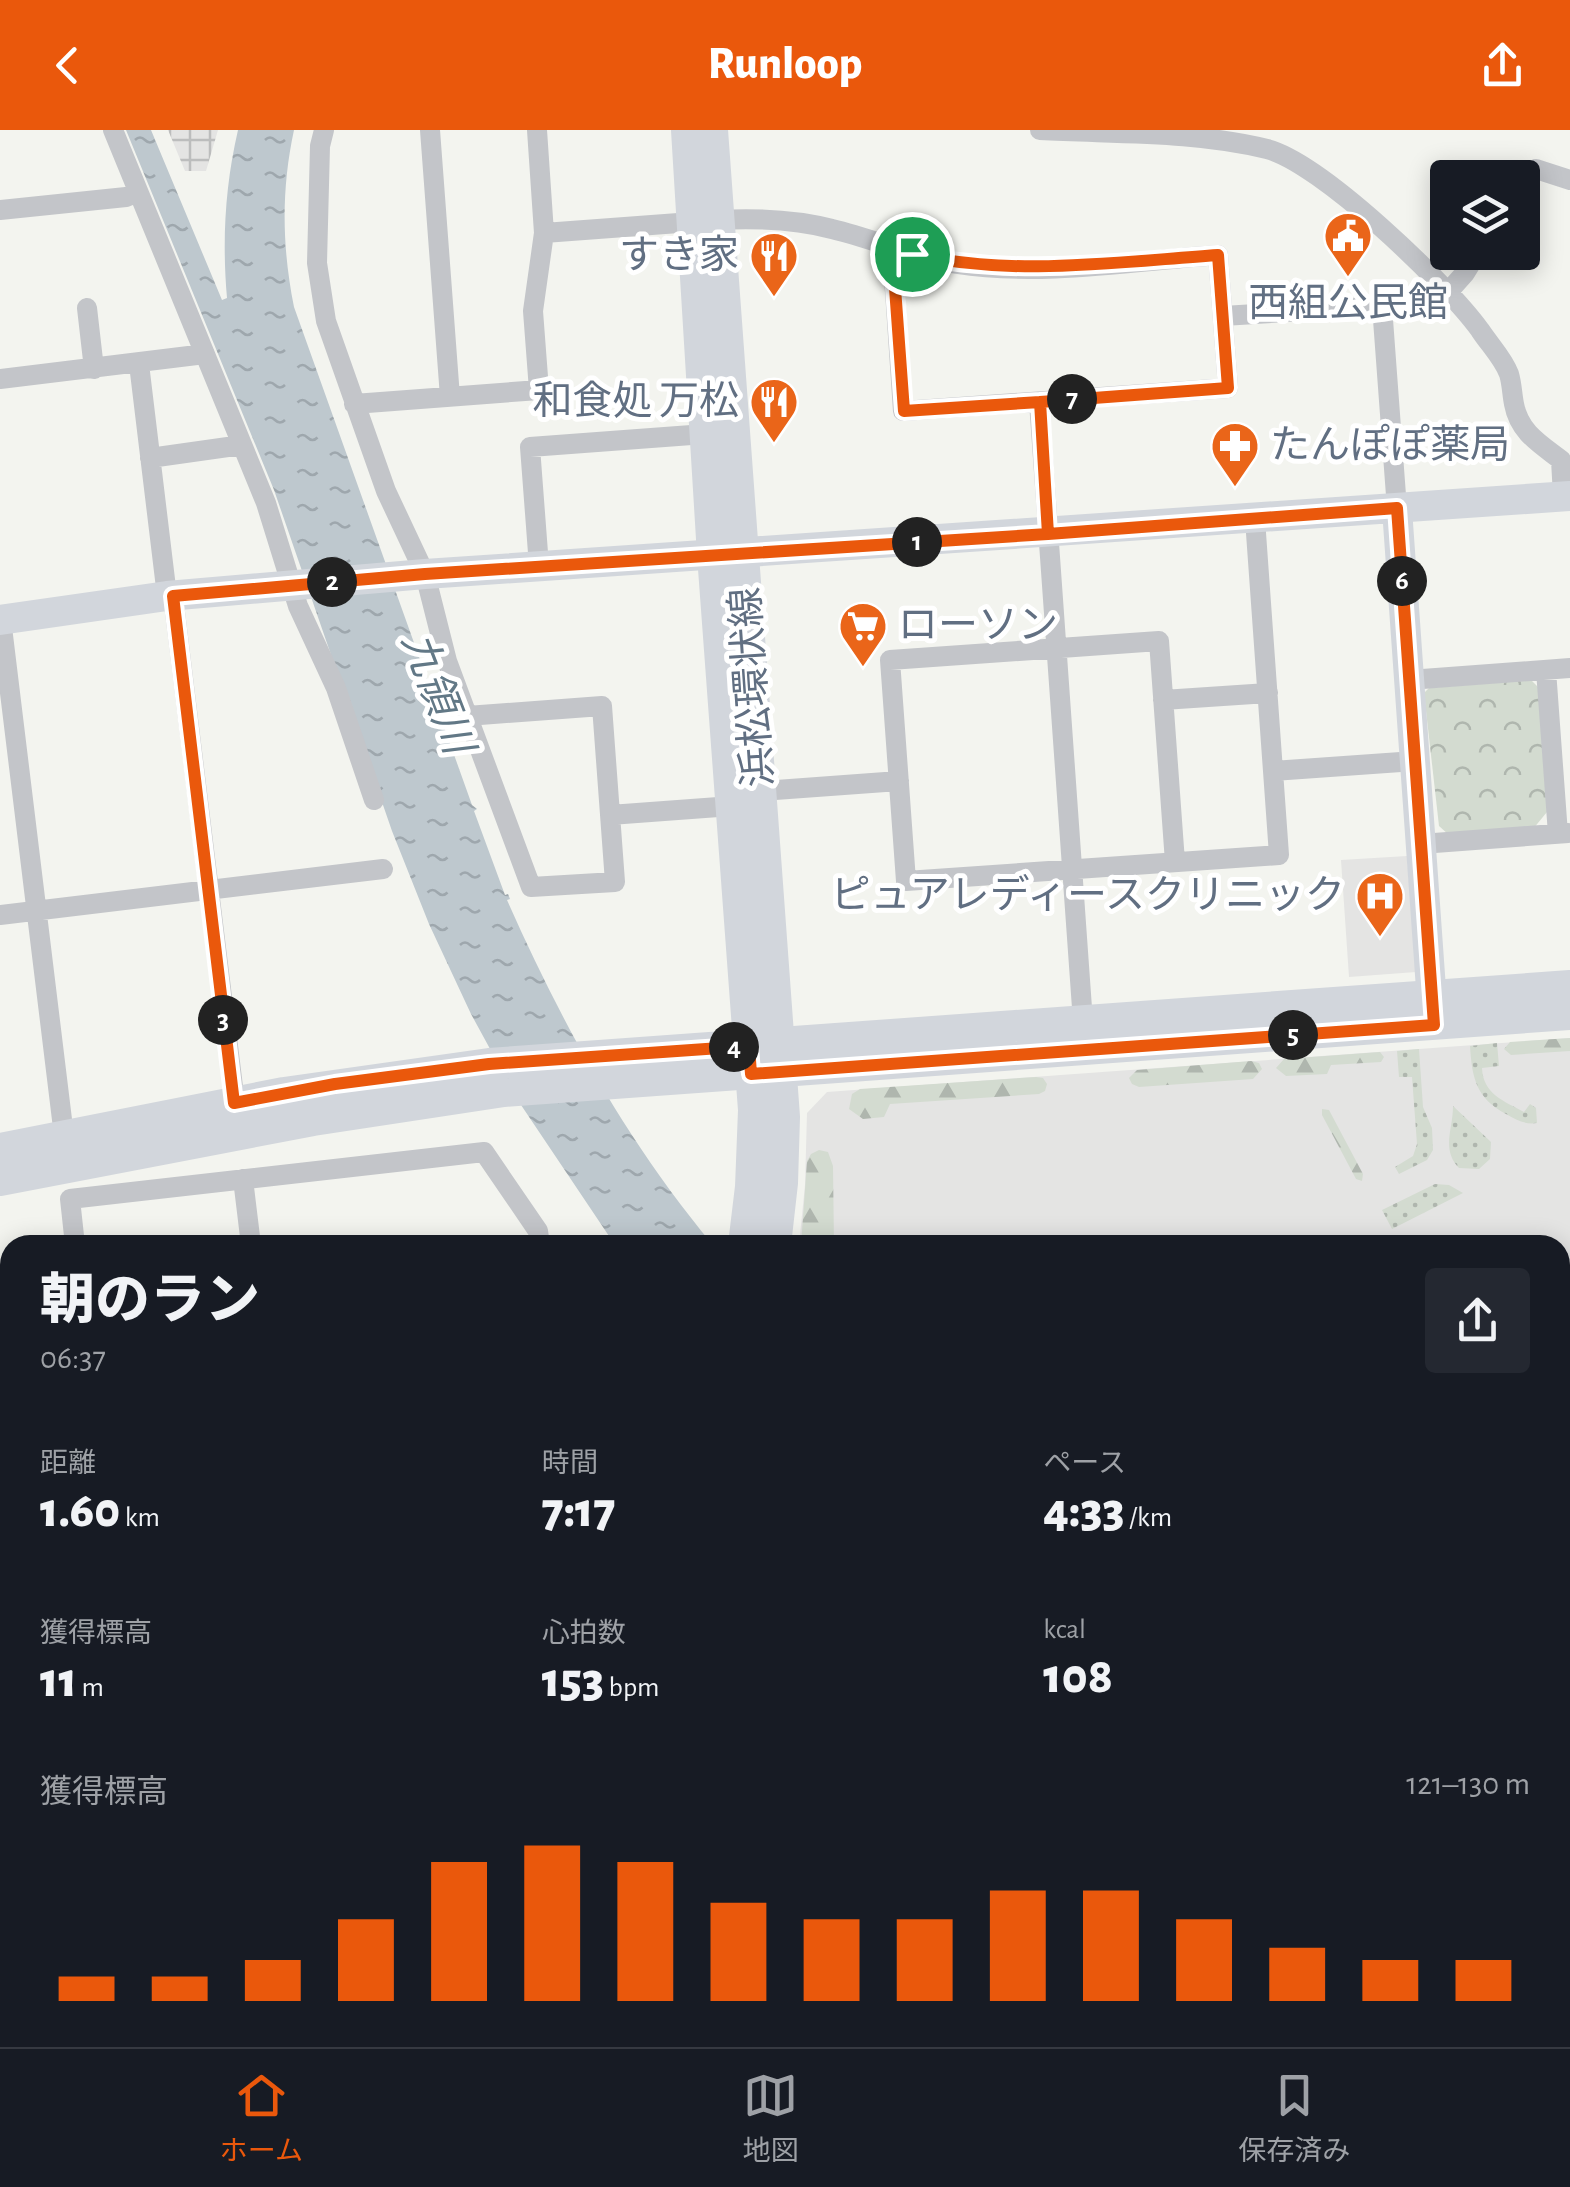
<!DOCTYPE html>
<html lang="ja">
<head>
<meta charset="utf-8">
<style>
	body { margin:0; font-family:"Alegreya Sans","Noto Sans JP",sans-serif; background:#242831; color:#f1f3f6; height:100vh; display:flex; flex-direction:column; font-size:38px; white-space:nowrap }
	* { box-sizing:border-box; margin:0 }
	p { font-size:32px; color:#9ea1a6 }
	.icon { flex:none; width:55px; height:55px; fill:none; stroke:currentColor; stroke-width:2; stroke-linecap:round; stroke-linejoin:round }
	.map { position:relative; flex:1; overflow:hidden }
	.details { position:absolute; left:0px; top:1105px; width:1570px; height:812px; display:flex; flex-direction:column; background:#171b24; border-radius:30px 30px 0 0; box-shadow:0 5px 25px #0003 }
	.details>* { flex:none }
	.controls { position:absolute; left:1430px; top:30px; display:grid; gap:20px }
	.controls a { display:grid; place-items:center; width:110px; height:110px; border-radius:10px; background:#171b24; box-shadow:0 5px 25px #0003; font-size:50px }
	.pin { position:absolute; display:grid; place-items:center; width:85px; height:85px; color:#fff; margin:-42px; border:5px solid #fff; border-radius:50%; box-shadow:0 2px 10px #0007 }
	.km { position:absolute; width:50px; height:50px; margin:-25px; border-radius:50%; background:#222; color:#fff; font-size:28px; line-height:50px; text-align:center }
	.round { display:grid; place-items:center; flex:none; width:105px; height:105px; border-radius:10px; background:#242831 }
	.overview { display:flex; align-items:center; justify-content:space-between; height:170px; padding:0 40px }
	h1 { font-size:55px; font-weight:800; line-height:75px }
	.stats { display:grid; grid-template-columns:repeat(3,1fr); gap:15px; height:170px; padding:10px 40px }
	.stats div { display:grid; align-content:center }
	.stats b { font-size:50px; font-weight:800 }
	.stats small { font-size:28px; font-weight:400 }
	.stats p { font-size:28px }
	.chart { height:280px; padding:20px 40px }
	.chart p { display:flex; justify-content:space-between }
	.chart svg { width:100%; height:180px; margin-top:10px; stroke:#ea580c; stroke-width:6 }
	header { display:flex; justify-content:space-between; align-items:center; height:130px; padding:0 40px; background:#ea580c; color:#fff; font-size:45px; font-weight:800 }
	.tabs { display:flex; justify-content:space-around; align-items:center; height:140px; border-top:2px solid #363941; background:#171b24; font-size:28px; color:#9ea1a6 }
	.tabs a { display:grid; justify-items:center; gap:5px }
	.tabs .selected { color:#ea580c }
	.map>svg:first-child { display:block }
</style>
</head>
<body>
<header><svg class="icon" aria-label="back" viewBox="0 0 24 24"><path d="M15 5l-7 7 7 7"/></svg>Runloop<svg class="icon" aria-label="share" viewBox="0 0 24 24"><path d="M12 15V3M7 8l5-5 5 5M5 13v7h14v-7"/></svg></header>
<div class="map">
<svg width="1570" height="1917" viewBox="0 0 1570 1917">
	<defs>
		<pattern id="industrial-grid" width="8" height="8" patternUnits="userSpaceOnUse" patternTransform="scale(2.5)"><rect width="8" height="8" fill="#e4e4e3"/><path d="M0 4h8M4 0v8" fill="none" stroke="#bcbdbd"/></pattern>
		<pattern id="grass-dots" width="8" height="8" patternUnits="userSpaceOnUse" patternTransform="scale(2.5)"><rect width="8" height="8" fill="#d3dbd0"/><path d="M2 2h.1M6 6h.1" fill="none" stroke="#afb6ae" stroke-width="1.8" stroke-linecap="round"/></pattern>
		<pattern id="forest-firs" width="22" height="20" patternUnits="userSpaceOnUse" patternTransform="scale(2.5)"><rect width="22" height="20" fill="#d3dbd0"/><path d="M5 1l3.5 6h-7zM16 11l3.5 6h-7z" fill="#afb6ae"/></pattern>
		<pattern id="park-crowns" width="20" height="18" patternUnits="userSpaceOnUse" patternTransform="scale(2.5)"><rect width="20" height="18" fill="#d3dbd0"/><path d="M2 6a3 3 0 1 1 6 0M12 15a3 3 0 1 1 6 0" fill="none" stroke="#afb6ae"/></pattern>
		<pattern id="water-ripples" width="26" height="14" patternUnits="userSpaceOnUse" patternTransform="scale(2.5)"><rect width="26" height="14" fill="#bec8ce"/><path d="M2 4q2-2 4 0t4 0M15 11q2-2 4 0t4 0" fill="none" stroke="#9ea7ad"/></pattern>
	</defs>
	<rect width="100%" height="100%" fill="#f3f4ef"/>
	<!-- built -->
	<path fill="#e4e4e3" d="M1407,726L1416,842L1349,847L1341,730Z
		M1570,908V1418L1560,1422V1115H799L805,1055L807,983L827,962Z
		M15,1908H523L521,1917H12Z"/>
	<!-- industrial -->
	<path fill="url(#industrial-grid)" d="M168,0H218L206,41H185Z
		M1570,1842V1917H1471L1482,1908H1560V1849Z"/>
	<!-- grass -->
	<path fill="url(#grass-dots)" d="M1497,913L1499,936L1482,938C1483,964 1504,971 1524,982L1530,974L1536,978L1537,993C1525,995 1517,990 1506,984C1476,968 1472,948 1470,916Z
		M1419,919L1423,977L1432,998L1433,1020L1427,1030L1399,1044L1395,1037L1413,1026L1417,1014L1412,947H1399L1397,921Z
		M1453,976L1491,1012L1490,1029L1479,1039L1459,1038C1441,1019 1453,1000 1453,976Z
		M1435,1054L1449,1055L1463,1063L1392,1099L1382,1080Z"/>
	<!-- forest -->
	<path fill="url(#forest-firs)" d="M1570,908V921L1511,925L1504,919L1510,912Z
		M1380,922L1384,927L1381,932L1331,935L1327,944L1286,946L1276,938L1284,929Z
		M1251,931L1259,933L1262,939L1253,949L1139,957L1132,954L1129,948L1137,940Z
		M1036,947L1043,948L1047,954L1045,961L1039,964L890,974L884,987L863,989L849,979L852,964L860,959Z
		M1322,979L1329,980L1363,1044L1362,1051L1356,1049L1322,985Z
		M819,1020L828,1022L833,1036L834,1115H801L807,1031L811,1024Z"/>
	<!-- park -->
	<path fill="url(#park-crowns)" d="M1531,550L1538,557L1547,682L1533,699L1449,705L1439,696L1424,563L1429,558Z"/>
	<!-- water -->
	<path fill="url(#water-ripples)" d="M126,0H151L222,170L227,168C222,111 225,56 238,0H294C281,60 282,117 294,177L472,675L477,679L474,681L505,765L508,764L510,769L507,770C562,894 626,1011 713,1115H615L519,972L471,884L429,794L392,701L274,360Z
		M1570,1525V1779L1560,1786V1529Z
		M1044,1908H1399L1388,1917H1038Z"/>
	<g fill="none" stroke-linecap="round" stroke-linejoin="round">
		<!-- stream -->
		<path stroke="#bec8ce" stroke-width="6" d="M1560,1837L1570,1830
			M1455,1917L1467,1908"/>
		<!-- street -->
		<path stroke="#c3c5c9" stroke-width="20" d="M113,0L266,373L298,476L336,558L374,670
			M324,0L320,16L317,133L326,191L386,361L425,444L447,531L531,757L615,752L602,576L467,586
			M430,0L450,267
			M1040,0C1114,4 1195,1 1267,19C1321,33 1446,153 1480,200C1489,214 1503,228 1509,244C1512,254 1512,264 1514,274C1519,302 1540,314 1561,330L1563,366
			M1520,48L1536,39L1570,50
			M0,80L126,67L138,62
			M717,90C755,88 794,89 832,99C874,109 914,127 957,134C1040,147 1135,131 1218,125L1228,258L903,281L892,117
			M544,103L692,92
			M1382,176L1397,379
			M87,178L94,239
			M1223,186L1382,176L1449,161L1465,143L1478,122
			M139,234L167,466
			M0,249L205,224
			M1039,272L1083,892
			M354,274L539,260L533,181L544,103L537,0
			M150,328L242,315
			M539,436L530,317L705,304
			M173,466L235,973
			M1,489L64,1006
			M1546,540L1558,704
			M1409,550L1570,538
			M1163,570L1268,563
			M1273,641L1415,631
			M761,661L899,651
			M610,685L732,676
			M1421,714L1568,703
			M1175,732L1159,511L890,530L906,751C1031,743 1155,734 1279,725L1255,389
			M0,785L383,739
			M243,1049L251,1115
			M75,1115L70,1069L484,1022L538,1101L540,1115
			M0,1297L10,1296
			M1560,1489L1570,1484"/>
		<!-- secondary -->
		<path stroke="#d2d6dc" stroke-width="30" d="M1397,379L1433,887
			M0,490L167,466L425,444L1570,366
			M1560,1451L1570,1446
			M0,1693L10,1691
			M0,1740L4,1821L0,1866"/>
		<!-- primary -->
		<path stroke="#d2d6dc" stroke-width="32" d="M687,0L713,425L754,980L751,1057L744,1115
			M712,0L784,987L782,1053L775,1115
			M0,1019L284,963L489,934L1570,856
			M0,1050L313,990L504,961L1570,884
			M577,1917L578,1908
			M608,1917L609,1908"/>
	</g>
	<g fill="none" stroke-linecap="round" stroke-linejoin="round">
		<!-- route casing -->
		<g stroke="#fff" stroke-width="20">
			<path id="route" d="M912,124L892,117L904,281L1040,272L1048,404L425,444L173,466L234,973L335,954L489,934L749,916L751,944L1434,895L1397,378L1048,404L1040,272L1228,258L1218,125C1116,132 1013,147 912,124"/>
		</g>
		<!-- route -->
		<use href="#route" stroke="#ea580c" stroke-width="12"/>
	</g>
	<!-- icons -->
	<defs>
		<g id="civic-pin" transform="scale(2.5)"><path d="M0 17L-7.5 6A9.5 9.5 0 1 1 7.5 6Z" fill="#ea6519" stroke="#fff"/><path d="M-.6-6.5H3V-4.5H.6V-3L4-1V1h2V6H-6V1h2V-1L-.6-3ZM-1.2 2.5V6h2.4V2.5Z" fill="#fff"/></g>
		<g id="restaurant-pin" transform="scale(2.5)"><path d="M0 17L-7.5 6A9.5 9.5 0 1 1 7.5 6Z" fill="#ea6519" stroke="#fff"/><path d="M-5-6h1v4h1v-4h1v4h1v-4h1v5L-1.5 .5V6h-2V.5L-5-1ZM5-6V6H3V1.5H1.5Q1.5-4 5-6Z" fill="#fff"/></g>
		<g id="pharmacy-pin" transform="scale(2.5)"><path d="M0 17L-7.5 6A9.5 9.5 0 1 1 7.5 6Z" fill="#ea6519" stroke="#fff"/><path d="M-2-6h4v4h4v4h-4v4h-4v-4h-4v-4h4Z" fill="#fff"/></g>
		<g id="supermarket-pin" transform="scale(2.5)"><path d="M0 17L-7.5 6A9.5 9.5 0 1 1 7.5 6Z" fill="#ea6519" stroke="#fff"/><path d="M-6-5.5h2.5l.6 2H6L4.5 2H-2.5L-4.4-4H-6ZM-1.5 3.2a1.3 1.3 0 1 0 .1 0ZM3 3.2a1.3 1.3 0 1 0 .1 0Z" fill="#fff"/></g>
		<g id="hospital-pin" transform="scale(2.5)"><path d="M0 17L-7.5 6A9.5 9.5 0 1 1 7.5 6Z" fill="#ea6519" stroke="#fff"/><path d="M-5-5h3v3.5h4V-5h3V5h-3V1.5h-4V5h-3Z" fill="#fff"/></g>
	</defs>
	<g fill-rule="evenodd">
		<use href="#civic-pin" x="1348" y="106"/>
		<use href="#restaurant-pin" x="774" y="126"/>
		<use href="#restaurant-pin" x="774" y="272"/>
		<use href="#pharmacy-pin" x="1235" y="316"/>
		<use href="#supermarket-pin" x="863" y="496"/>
		<use href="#hospital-pin" x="1380" y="766"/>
	</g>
	<g text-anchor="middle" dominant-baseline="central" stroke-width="10" stroke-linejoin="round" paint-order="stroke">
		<!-- poi labels -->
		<g font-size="40" fill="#616f82" stroke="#fff" text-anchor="end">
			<text x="739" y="126">すき家</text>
			<text x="1348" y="174" text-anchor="middle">西組公民館</text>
			<text x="739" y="272">和食処 万松</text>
			<text x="1270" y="316" text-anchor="start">たんぽぽ薬局</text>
			<text x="898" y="496" text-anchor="start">ローソン</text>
			<text x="1345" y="766">ピュアレディースクリニック</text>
		</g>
		<!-- street labels -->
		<g font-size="40" fill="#616f82" stroke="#fff">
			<text transform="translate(753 557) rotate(-94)">浜松環状線</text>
		</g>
		<!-- water labels -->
		<g font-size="42" font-style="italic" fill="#627886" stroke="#fff">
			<text transform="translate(437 563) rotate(69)">九領川</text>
		</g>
	</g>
</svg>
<div class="controls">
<a><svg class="icon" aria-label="layers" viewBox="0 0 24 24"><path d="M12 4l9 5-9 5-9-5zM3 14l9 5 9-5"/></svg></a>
</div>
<div class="pin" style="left:912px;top:124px;background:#1e9e55"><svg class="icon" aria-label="arrive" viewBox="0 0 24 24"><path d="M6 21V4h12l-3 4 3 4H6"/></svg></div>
<b class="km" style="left:917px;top:412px">1</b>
<b class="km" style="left:332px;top:452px">2</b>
<b class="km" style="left:223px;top:890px">3</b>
<b class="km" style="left:734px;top:917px">4</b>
<b class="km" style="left:1293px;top:905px">5</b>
<b class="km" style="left:1402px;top:451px">6</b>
<b class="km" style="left:1072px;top:269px">7</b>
<section class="details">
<div class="overview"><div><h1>朝のラン</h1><p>06:37</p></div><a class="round"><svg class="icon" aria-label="share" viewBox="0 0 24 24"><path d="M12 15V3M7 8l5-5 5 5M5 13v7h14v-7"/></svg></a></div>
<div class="stats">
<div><p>距離</p><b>1.60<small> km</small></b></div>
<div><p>時間</p><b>7:17</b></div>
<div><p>ペース</p><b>4:33<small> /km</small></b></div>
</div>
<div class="stats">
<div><p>獲得標高</p><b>11<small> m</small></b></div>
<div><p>心拍数</p><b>153<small> bpm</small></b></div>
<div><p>kcal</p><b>108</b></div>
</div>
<div class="chart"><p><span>獲得標高</span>121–130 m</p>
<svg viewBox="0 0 160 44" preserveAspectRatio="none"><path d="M5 44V38M15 44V38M25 44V34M35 44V24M45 44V10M55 44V6M65 44V10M75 44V20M85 44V24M95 44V24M105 44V17M115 44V17M125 44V24M135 44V31M145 44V34M155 44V34"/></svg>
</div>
</section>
</div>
<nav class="tabs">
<a class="selected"><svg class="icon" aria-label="home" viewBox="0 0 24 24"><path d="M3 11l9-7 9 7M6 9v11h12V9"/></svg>ホーム</a>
<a><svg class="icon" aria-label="map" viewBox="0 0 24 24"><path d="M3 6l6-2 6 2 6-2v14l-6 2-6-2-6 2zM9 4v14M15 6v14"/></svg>地図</a>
<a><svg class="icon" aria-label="saved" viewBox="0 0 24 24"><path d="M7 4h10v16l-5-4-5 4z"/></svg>保存済み</a>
</nav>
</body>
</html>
